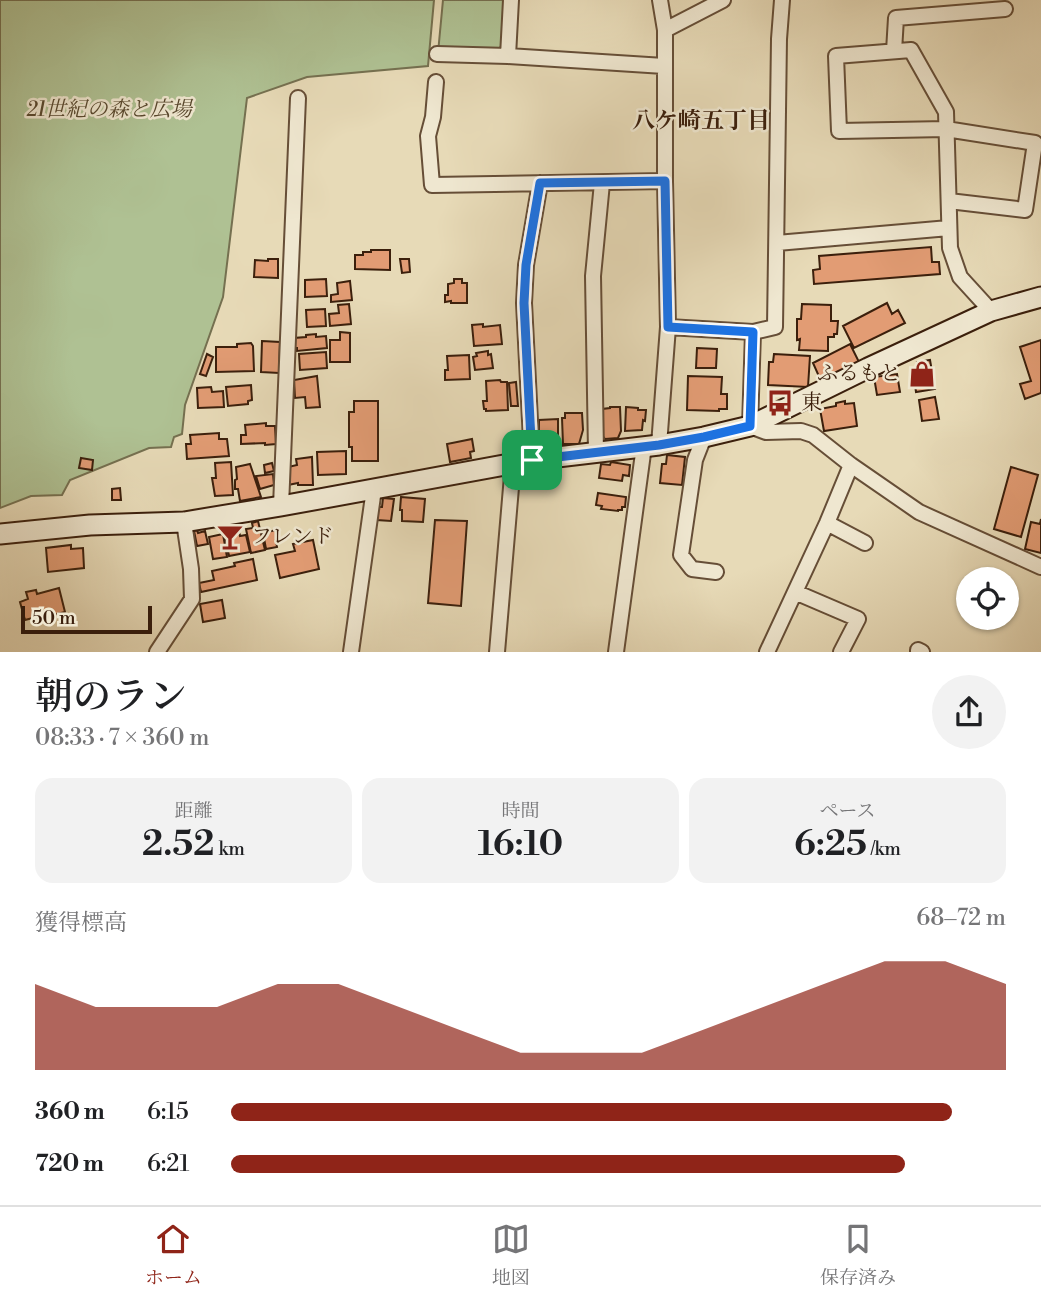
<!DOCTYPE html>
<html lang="ja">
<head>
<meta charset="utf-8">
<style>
	body { margin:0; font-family:"Libre Bodoni","Noto Serif JP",serif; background:#f2f2f2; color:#202124; height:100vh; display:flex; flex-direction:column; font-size:26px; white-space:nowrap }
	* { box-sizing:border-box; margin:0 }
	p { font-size:23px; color:#757577 }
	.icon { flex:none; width:38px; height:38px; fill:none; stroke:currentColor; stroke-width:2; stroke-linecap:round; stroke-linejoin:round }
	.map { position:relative; height:652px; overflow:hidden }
	.details { display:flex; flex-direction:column; background:#fff; flex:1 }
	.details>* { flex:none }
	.buttons { position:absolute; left:956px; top:567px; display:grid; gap:14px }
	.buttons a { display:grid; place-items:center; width:63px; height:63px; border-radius:50%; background:#fff; box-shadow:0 2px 5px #0004; font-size:35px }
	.scale { position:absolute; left:21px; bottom:18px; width:131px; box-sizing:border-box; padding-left:7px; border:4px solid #3b1f0c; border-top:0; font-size:19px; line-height:24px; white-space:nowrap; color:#3b1f0c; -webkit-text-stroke:5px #efe7d0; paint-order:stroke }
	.pin { position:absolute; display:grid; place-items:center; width:60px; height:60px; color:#fff; margin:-30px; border-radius:14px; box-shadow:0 4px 10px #0006 }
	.round { display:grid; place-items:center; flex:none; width:74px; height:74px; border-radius:37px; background:#f2f2f2 }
	.headline { display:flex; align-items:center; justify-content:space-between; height:119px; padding:0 35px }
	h1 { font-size:38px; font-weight:600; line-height:52px }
	.metrics { display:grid; grid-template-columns:repeat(3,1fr); gap:10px; height:119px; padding:7px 35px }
	.metrics div { display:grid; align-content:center; border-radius:18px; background:#f2f2f2; text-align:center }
	.metrics b { font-size:35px; font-weight:600 }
	.metrics small { font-size:19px; font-weight:400 }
	.metrics p { font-size:19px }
	.chart { height:196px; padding:14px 35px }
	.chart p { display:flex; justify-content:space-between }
	.chart svg { width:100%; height:126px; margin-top:7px; fill:#8f2418; opacity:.7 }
	ul { padding:0 35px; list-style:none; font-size:23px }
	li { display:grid; grid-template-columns:112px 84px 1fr; align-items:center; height:52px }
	li i { height:18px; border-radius:9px; background:#8f2418 }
	.tabs { display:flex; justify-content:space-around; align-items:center; height:98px; border-top:2px solid #e0e0e0; background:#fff; font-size:19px; color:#757577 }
	.tabs a { display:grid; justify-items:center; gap:4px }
	.tabs .on { color:#8f2418 }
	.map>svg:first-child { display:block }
</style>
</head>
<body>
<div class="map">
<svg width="1041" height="652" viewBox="0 0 1041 652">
	<rect width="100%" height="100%" fill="#e7dab7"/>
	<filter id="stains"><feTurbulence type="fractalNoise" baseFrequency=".00286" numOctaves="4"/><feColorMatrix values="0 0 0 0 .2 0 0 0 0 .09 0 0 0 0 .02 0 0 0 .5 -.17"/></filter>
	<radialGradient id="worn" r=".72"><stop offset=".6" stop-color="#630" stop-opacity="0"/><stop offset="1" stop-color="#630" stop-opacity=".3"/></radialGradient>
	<!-- green -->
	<path fill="#afc193" stroke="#757050" stroke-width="2" d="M0,0H434L428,66L307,77L247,98L223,297L185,405L182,434L174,437L171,447L149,448L70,480L62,495L31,496L0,508Z
		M443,0H509L507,54L438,53Z"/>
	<!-- building -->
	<path fill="#e29c74" stroke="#3b1f0c" stroke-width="2" d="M931,247L932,262H939L940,274L814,284L813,270L820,269L819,256Z
		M371,250H390V270L355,269V255H363V252H371Z
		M268,259H278V278L254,277L255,260L268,261Z
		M400,259H409L410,272L402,273Z
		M326,279L327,296L305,297V280Z
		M454,279H462V283H467V303H451V301L445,302V295H448V284L454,283Z
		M350,281L352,300L331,302V295L338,294L337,283Z
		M887,303L892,314L898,310L905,323L854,348L843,326Z
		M349,304L351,324L330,326L329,314L339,313L338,305Z
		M802,304L831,305V321H838L837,334H834V337H828V351L799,350L800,339L797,340V319H801Z
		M325,309L326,326L307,327L306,310Z
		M483,324V327L500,325L502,344L474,346L472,325Z
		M340,332L350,333V362H330V340H340Z
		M316,334V337L326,336L327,348L297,351V348H295L294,338L306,337V335Z
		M1041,340V393L1025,399L1020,384L1031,381L1020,347Z
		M262,341L280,342L279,373L261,372Z
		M251,343L253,346L254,371L216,372V347H237V344Z
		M850,344L859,362L821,381L813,363Z
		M697,348L717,349L716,368H696Z
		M488,351V355L491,354L493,368L475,370L473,357L477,356L476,353Z
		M326,352L327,368L300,370L299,354Z
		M207,354L213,357L206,376L200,374Z
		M774,354L810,356L808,387L768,385L769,362H773Z
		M469,355L470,379L445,380V370H448L447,356Z
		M930,360L935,389L916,392L914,378L919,377L917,362Z
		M897,374L900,392L877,395L874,377Z
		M317,376L320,407L306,408L305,397L295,398L294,380Z
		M688,376L722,377L721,394H727V409H719V411L687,410Z
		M500,380L501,382H507L508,410L486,411V409H484L483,401H487L486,381Z
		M516,382L518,406H511L509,383Z
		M251,385L252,400L248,401V404L228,406L226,387Z
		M211,387L212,392L223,391L224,407L198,408L197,388Z
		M935,397L939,419L922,421L919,400Z
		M354,401H378V461H352V447H349V412H354Z
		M845,401V404L854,403L857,426L824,431L820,409L836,406V403Z
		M610,407H620L621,431L618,438L605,439L602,435V409L610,408Z
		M626,407L638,408V410H646L645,421L643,420L642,430L625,431Z
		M565,413H582L583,430L579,444H563L562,418H565Z
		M558,419V446L539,447V420Z
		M266,423V426H275L276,444L265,445V443L241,444V435H246L245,425Z
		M219,433V439H227L229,456L187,459L186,444H191L190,435Z
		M472,439L474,451L470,452L471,458L450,462L447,444Z
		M346,451V474L318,475L317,452Z
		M667,455L685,457L682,485L660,483L662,464H666Z
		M312,457L313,485H298V483L288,485V467L297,465L296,459Z
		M81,458L93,460L92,470L79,468Z
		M231,462L233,495L215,496L212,478H216L215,463Z
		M611,462L630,465L629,476L623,475L622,481L599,478L601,464L610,465Z
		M272,463L274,471L265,473L264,465Z
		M250,464L261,497L240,501L238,489H235V480L237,479L236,467Z
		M1011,467L1038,475L1021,537L994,529Z
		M273,474L274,485L260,489L256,476Z
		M120,488L121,500H112V489Z
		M598,493L626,497L625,507H622V510H618V511L601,509L602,506L596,505Z
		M401,497L425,499L423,522L402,521V510H400Z
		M383,498L394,499L391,521L377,520L378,507H382Z
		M1041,519V553L1025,549L1031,522L1040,524Z
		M435,520L467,521L461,606L428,603Z
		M258,521L265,550L251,553L246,529L253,528L252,523Z
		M233,525L234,528L238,527L240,536L246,535L250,552L229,556L223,526Z
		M197,530L198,533L205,531L208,544L197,546L194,531Z
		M276,530L278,540H276L277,547L266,549L263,533Z
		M223,534L227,557L213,559L209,537Z
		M313,540L319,569L280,578L275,555L295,551L293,544Z
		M71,545V549L83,548L84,568L48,572L46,548Z
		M253,559L257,580L201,592L199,583L214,580L212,571L235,566L234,563Z
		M59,588L65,612L53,615L52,613L25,620L20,602L28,599L26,592L36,590L37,594Z
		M222,600L225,618L203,622L200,604Z"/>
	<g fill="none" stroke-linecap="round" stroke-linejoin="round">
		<!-- street casing -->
		<g stroke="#664e37" stroke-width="18">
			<path id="street" d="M665,30L723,0
				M894,51L896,18L1005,9
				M437,54L508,56L664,66
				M508,56L511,0
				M436,82L433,117L428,136L432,185L665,181
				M949,201L1025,210L1035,143L946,129L839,131L836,56L911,50L946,112L950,248L960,277L991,311
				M777,243L949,228
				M668,327L753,332L775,327L779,39L782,0
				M753,332L750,426L766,432L801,431L813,435L851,465L919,512L1041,567
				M704,437L695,460L681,555L692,569L716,572
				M659,445L668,327L665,181V30L660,0
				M596,452L593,276L602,183
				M532,460L524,303L526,265L540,183
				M281,506L298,98
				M827,523L865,543
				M795,592L858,619L841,652
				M157,652L192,599L191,569L184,522
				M351,652L374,489
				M497,652L513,464
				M616,652L644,446
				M767,652L827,523L851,465
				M918,652V650L922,652"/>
		</g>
		<!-- secondary casing -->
		<g stroke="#3b1f0c" stroke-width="23">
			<path id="secondary" d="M0,534L90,525L184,522L281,506L532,460L659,445L704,437L750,426L868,368L991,311L1041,297"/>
		</g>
		<!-- street -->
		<use href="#street" stroke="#efe7d0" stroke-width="14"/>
		<!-- secondary -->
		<use href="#secondary" stroke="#efe7d0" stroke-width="19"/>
	</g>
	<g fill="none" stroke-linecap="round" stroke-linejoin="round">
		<!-- route casing -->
		<g stroke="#fff" stroke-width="14">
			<path id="route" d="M665,181L668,327L753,332L750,426L704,437L659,445L532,460L524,303L526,265L540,183Z"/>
		</g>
		<!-- route -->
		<use href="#route" stroke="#1a73e8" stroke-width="9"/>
	</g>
	<!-- icons -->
	<defs>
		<g id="shop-bare" transform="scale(2.1)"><path d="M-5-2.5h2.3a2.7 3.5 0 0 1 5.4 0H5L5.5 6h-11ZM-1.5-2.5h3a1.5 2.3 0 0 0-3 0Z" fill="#8f2418" stroke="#efe7d0" stroke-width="2.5" paint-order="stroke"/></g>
		<g id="bus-bare" transform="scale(2.1)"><path d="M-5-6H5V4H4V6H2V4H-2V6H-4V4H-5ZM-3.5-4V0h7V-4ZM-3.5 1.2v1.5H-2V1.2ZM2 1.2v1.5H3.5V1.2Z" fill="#8f2418" stroke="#efe7d0" stroke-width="2.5" paint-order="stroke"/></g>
		<g id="bar-bare" transform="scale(2.1)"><path d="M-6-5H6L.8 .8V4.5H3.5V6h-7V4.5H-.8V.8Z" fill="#8f2418" stroke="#efe7d0" stroke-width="2.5" paint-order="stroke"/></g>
	</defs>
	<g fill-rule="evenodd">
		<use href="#shop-bare" x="922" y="374"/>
		<use href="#bus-bare" x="780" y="403"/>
		<use href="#bar-bare" x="230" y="537"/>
	</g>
	<g text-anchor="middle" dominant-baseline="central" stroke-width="5" stroke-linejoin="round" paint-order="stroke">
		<!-- park labels -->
		<g font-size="21" font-style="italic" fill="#58482e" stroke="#efe7d0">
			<text x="109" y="110">21世紀の森と広場</text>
		</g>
		<!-- poi labels -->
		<g font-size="21" fill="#3b1f0c" stroke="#efe7d0" text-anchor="start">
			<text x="901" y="374" text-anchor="end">ふるもと</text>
			<text x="801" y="403">東</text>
			<text x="251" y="537">フレンド</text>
		</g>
		<!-- neighbourhood labels -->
		<g font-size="23" font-weight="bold" fill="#3b1f0c" stroke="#efe7d0">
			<text x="701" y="121">八ケ崎五丁目</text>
		</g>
	</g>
	<rect width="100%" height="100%" filter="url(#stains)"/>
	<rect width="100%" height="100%" fill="url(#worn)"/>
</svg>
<div class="buttons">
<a><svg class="icon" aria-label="locate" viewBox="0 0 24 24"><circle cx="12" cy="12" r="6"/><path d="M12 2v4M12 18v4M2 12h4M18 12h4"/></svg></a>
</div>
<div class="scale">50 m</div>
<div class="pin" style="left:532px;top:460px;background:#1e9e55"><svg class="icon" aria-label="arrive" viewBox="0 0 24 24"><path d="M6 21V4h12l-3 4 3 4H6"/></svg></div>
</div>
<section class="details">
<div class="headline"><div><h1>朝のラン</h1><p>08:33 · 7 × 360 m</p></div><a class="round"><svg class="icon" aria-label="share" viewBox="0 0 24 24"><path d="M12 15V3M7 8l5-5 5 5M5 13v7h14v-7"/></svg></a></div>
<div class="metrics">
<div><p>距離</p><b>2.52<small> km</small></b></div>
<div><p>時間</p><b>16:10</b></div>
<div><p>ペース</p><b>6:25<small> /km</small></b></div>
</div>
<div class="chart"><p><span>獲得標高</span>68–72 m</p>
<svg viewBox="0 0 160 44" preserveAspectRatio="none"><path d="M0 44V14L10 22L20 22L30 22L40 14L50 14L60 22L70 30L80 38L90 38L100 38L110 30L120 22L130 14L140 6L150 6L160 14V44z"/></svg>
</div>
<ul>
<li><b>360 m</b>6:15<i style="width:93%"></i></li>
<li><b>720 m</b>6:21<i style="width:87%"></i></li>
</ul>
</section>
<nav class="tabs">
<a class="on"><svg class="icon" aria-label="home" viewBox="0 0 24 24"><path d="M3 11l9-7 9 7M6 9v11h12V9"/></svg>ホーム</a>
<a><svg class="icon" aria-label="map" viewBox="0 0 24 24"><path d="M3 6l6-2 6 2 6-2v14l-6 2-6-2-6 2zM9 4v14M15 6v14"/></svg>地図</a>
<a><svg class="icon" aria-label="saved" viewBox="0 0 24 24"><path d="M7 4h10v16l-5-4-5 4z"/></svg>保存済み</a>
</nav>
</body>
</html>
